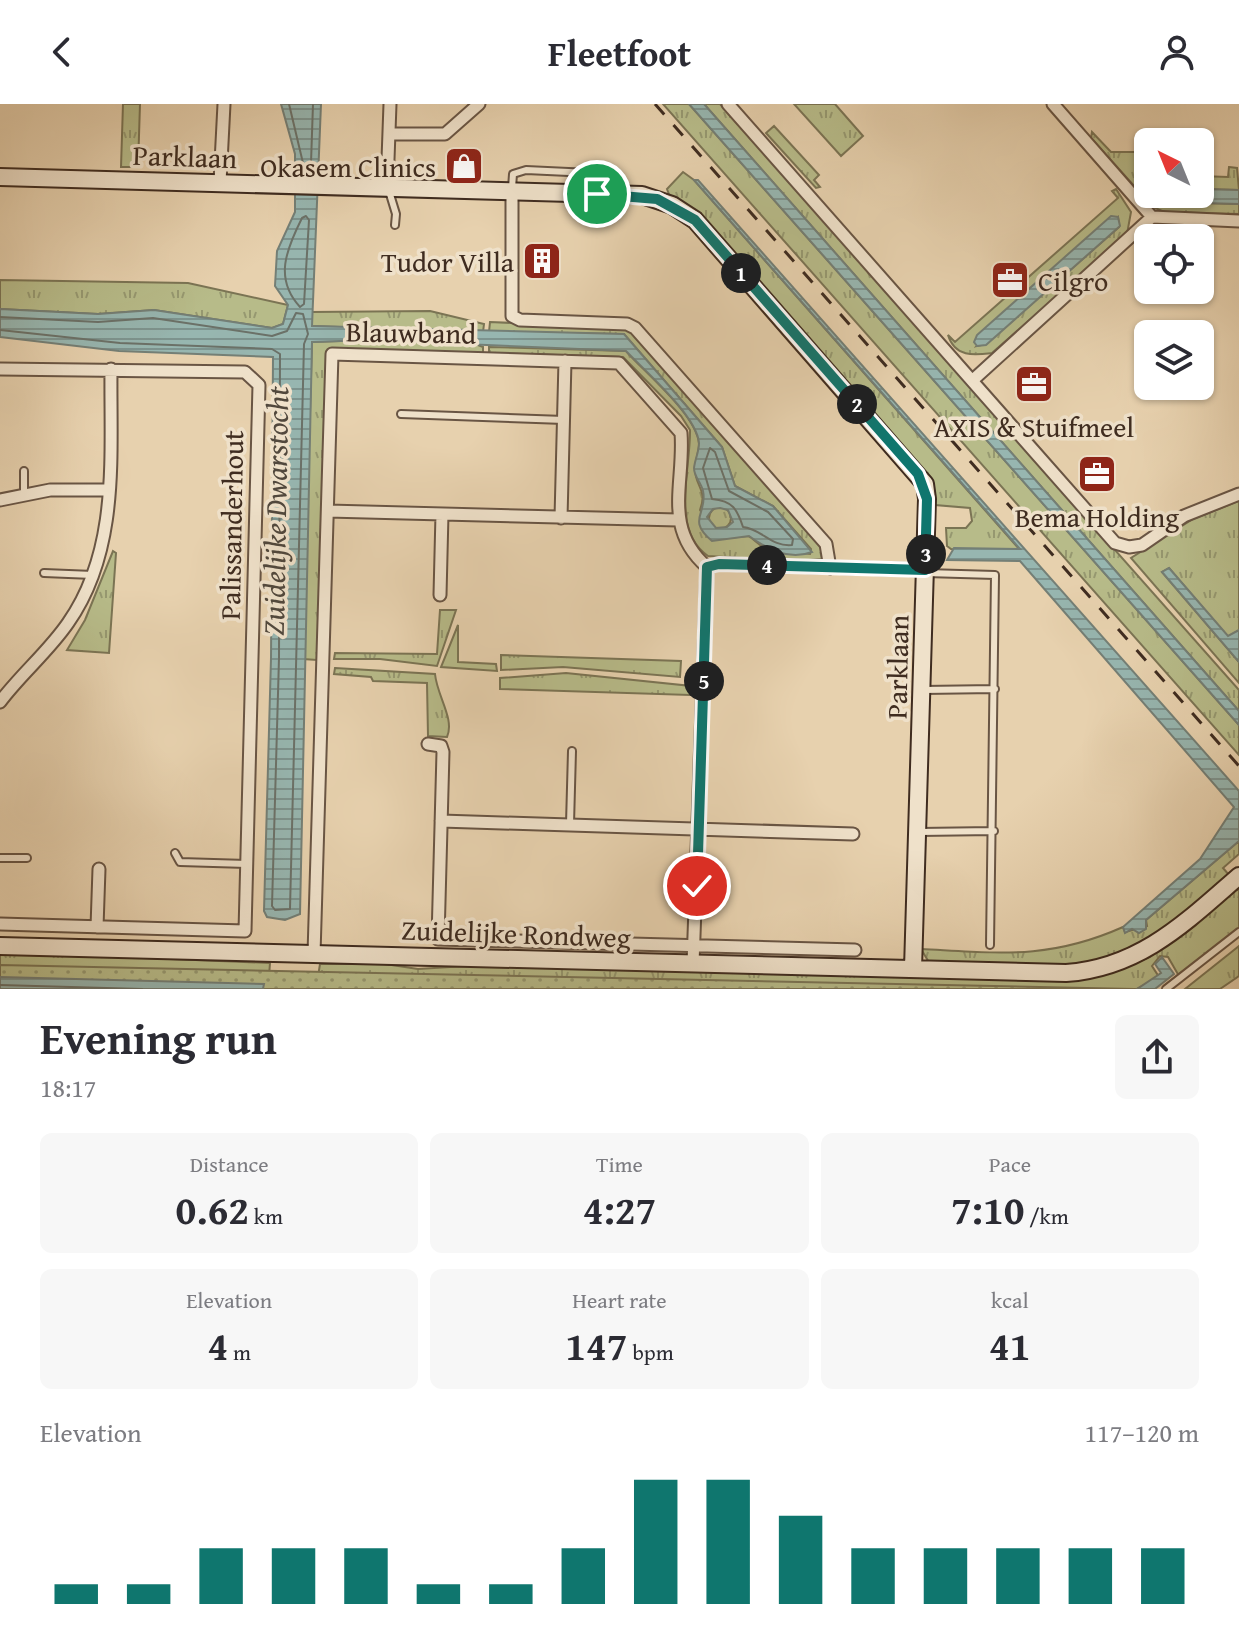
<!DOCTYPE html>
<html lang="en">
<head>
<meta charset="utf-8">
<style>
	body { margin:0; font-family:"Gentium Book Plus",serif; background:#f7f7f7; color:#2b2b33; height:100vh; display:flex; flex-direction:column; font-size:30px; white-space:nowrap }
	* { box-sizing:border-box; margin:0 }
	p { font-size:26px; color:#7c7c81 }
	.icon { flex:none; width:44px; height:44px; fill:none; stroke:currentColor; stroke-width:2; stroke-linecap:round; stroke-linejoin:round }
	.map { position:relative; height:885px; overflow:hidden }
	.side { display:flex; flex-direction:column; background:#fff; flex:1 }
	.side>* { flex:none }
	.needle { width:52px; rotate:317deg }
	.controls { position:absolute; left:1134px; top:24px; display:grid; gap:16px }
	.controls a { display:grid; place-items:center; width:80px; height:80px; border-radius:12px; background:#fff; box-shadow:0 2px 6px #0004; font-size:40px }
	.pin { position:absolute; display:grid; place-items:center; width:68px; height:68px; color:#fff; margin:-34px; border:4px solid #fff; border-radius:50%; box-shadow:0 2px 8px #0007 }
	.km { position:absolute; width:40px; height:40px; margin:-20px; border-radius:50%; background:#222; color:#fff; font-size:22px; line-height:40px; text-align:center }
	.round { display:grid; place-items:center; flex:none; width:84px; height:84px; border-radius:12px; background:#f7f7f7 }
	.overview { display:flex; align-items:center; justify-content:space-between; height:136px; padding:0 40px }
	h1 { font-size:44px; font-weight:800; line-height:60px }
	.stats { display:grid; grid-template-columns:repeat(3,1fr); gap:12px; height:136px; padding:8px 40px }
	.stats div { display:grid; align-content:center; border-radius:12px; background:#f7f7f7; text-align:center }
	.stats b { font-size:40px; font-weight:800 }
	.stats small { font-size:22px; font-weight:400 }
	.stats p { font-size:22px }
	.chart { height:224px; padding:16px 40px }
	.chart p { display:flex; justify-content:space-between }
	.chart svg { width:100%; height:144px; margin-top:8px; stroke:#0f766e; stroke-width:6 }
	header { display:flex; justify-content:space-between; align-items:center; height:104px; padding:0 40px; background:#fff; font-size:36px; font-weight:800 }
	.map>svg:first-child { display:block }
</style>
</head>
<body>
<header><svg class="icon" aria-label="back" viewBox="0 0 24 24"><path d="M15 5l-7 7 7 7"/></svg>Fleetfoot<svg class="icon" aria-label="person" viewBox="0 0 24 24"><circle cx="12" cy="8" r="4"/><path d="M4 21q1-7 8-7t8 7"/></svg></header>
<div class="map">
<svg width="1239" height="885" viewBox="0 0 1239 885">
	<defs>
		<pattern id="grass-tufts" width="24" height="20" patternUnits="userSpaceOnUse" patternTransform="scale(2)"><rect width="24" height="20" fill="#b7bb89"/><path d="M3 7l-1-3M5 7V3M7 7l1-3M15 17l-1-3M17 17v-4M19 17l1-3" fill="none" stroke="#969870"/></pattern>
		<pattern id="park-dots" width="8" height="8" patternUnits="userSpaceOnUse" patternTransform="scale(2)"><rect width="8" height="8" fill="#b7bb89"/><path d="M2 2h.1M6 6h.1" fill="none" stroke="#969870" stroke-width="1.8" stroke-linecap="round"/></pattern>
		<pattern id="water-rules" width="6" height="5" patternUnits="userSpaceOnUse" patternTransform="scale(2)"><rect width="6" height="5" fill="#97b6b0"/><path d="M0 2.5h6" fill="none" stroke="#7d948f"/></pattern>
	</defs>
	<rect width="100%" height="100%" fill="#e7d1ae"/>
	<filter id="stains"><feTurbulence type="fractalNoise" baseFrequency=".0025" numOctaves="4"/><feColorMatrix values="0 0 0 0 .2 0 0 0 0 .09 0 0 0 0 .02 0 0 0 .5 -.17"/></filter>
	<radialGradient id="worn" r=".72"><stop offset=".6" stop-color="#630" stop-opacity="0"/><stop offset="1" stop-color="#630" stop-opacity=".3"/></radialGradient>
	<!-- grass -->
	<path fill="url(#grass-tufts)" stroke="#7b7454" stroke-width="2" fill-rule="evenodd" d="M123,0H140L138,63H121Z
		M663,0H689L1239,621V651Z
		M704,0H720L1239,586V607Z
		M794,0H835L863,32L841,52Z
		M774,22L819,71L814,76L820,83L816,84L766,29Z
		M1092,28L1111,48H1148V90H1160L1167,98L1239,100V110L1164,108L1153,103L1091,34Z
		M1229,63L1237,64L1239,86L1200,85V72L1228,73Z
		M683,68L694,76L1020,446L951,445L947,442L946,424H966L972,417L970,404L935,401L932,379L924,366L698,110L670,93L667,85Z
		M1116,85L1131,108L1127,130L992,249C975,251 955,254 948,231L955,238L1118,94L1112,87ZM1118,113L1119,123L986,240L977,242Z
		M0,176L188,179L288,201L283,220L272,224L154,206L98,210L0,205Z
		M430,207L484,220L483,228L311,222V208Z
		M490,218L627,224L823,443L822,455L795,457L708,452C670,426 691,364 690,326L681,312L623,253L489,249V243L626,247C645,269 697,311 699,340C699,348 695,356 695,365C695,383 708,385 700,406L717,435L749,432L765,445L810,450L811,445L773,402L735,382L722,343L624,230L489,228Z
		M369,236L478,241L483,243V249L327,247L317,556L303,555L312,238Z
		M1239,397V526L1228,533L1169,464L1162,468L1239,558V579L1131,454L1193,415Z
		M709 414a11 11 0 1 1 22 0a11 11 0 1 1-22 0Z
		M113,447L116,449L109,549L67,546L85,516Z
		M440,506H456L437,562L380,555H334L335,549L437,550Z
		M458,521V558L496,560L497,567L441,563Z
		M501,551L681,557L680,573L563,563L501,566Z
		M335,564L435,570C437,592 455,615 447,633L428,632L427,579L373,577L371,573L334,570Z
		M566,569L691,582L690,591L500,585V574Z
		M1239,737V750L1223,764L1229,771C1204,792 1180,817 1154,835C1091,878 1001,862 930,860L921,845C999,849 1049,856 1123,823L1125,828L1147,822L1146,816Z
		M1239,784V824L1179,872L1168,853L1160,852L1152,862L1159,873L1137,885H316L320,860H385L418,865L499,860L1087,873L1121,865L1150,853Z
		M1239,842V872L1220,885H1185Z
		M0,848L270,859L268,885L0,873Z"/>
	<!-- park -->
	<path fill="url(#park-dots)" stroke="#7b7454" stroke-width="2" d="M0,861L1134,885H0Z"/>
	<!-- water -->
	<path fill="url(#water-rules)" stroke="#747f76" stroke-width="2" fill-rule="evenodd" d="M281,0H321L312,222L624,230L722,343L735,382L773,402L812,448C789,457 767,445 749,432L712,437C686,415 708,410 703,387C701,378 694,373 694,364C695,355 699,348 699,339C697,312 645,267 626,247L369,236L312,238L300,810L285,816L267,813L264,807L271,554L273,253L119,247L0,233V205L98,210L154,206L272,224L283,220L288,201L275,182L277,147L295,108V50ZM720,404L728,406L733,418L727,423L716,424L707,413L713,405Z
		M689,0H704L1239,607V621Z
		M694,76H698L1239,687V737L1146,816V825L1139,829L1132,825L1125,829L1123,823L1200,755L1234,703L1020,457L947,456L954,444L1020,445Z
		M1200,85L1239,86V100L1167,98L1160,90H1200Z
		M1111,112L1118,113L1120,122L986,241L977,242L974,238L977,231Z
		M1169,464L1228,532L1239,526V558L1162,468Z
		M1162,853L1174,870L1155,885H1137L1161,869L1155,860Z
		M0,873L264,880L263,885H0Z"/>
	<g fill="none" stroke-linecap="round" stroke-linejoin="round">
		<!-- shore -->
		<path stroke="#6b7168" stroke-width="2" d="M289,0L303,59L307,62L311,59L313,0
			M306,112L309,116L304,200L300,203C274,175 286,146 302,114Z
			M0,213L98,218L153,214L272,232L287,227L296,209L303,210L308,230L304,240L290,805L275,806L272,802L279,554L280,250L272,245L120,239L0,226
			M710,344L715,348L729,387L768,408L793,435L792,441C771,443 762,425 743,423C737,405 733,397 712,395L703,364Z
			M0,881L142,885"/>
		<!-- lane casing -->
		<g stroke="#695544" stroke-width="10">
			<path id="lane" d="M512,84L513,70L526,66L590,69L596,74L597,87
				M389,87L396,110L395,121
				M401,310L564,316
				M24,367V389
				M44,469L93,471
				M926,469L995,471L990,841
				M923,586L995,585
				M570,720L572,647
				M919,728L994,727
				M175,749L180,758L247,760
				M0,754H27
				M1166,885L1239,828"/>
		</g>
		<!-- street casing -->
		<g stroke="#695544" stroke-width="15">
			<path id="street" d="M728,0L1115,439L1129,443L1142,441L1184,412L1239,390
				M1053,0L1152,113
				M389,30H445L479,0
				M220,78L224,0
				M387,83L390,0
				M512,88V212L520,216L627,220L635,224L826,440L830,464
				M0,265L245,268L259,281L245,827L0,820
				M974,275L1152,113L1239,117
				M0,396L50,386H109
				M328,407L678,416
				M561,414L565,257
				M707,463L719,460L925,466
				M440,491L442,410
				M0,598C21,570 48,548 68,519C120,445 110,351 111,265
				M428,640L441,642L443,648L438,835L855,846
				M441,717L853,730
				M97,823L99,765
				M314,850L332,250L619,259L681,329C685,379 662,424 707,463
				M693,860L707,463"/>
		</g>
		<!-- secondary casing -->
		<g stroke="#3f2c20" stroke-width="20">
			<path id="secondary" d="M0,73L642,91L672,101L695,116L925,380L927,395L913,865
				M0,842L1066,869C1140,864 1186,818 1239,772"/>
		</g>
		<!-- lane -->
		<use href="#lane" stroke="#efe1ca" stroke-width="6"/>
		<!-- street -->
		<use href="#street" stroke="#efe1ca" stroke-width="11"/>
		<!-- secondary -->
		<use href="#secondary" stroke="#efe1ca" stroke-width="16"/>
		<!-- rail -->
		<path stroke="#3f2c20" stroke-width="3" stroke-dasharray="14 14" stroke-linecap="butt" d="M655,0L1239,662"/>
	</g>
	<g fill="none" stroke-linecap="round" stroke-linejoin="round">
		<!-- route casing -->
		<g stroke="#fff" stroke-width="16">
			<path id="route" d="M597,90L657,95L695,116L918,370L927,395L925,466L719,460L707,463L697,782"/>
		</g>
		<!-- route -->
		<use href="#route" stroke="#0f766e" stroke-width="10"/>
	</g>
	<!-- icons -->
	<defs>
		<g id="shop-square" transform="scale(2)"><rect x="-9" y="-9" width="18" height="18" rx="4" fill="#8f2418" stroke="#efe1ca"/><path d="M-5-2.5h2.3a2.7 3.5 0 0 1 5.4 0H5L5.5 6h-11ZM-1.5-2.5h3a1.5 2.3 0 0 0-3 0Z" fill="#fff"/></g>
		<g id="building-square" transform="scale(2)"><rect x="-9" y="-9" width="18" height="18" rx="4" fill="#8f2418" stroke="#efe1ca"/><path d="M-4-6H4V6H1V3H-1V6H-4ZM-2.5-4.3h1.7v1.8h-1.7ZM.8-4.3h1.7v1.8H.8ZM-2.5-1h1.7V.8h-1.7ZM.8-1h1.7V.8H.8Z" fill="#fff"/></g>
		<g id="office-square" transform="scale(2)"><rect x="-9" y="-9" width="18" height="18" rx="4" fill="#8f2418" stroke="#efe1ca"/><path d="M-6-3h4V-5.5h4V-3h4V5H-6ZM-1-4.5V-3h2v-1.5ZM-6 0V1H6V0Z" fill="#fff"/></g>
	</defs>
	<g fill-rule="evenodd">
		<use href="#shop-square" x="464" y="62"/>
		<use href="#building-square" x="542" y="157"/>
		<use href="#office-square" x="1010" y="176"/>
		<use href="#office-square" x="1034" y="280"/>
		<use href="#office-square" x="1097" y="370"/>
	</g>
	<g text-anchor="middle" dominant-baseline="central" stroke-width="7" stroke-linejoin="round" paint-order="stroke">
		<!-- street labels -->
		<g font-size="28" fill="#3f2c20" stroke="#efe1ca">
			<text transform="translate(185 52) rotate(2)">Parklaan</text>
			<text transform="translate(411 228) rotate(1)">Blauwband</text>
			<text transform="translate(231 421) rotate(-89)">Palissanderhout</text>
			<text transform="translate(897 563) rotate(-89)">Parklaan</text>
			<text transform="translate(516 829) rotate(2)">Zuidelijke Rondweg</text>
		</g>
		<!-- poi labels -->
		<g font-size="28" fill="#3f2c20" stroke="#efe1ca" text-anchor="end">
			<text x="436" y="62">Okasem Clinics</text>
			<text x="514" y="157">Tudor Villa</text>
			<text x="1038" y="176" text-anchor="start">Cilgro</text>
			<text x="1034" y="322" text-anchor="middle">AXIS &amp; Stuifmeel</text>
			<text x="1097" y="412" text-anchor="middle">Bema Holding</text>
		</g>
		<!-- water labels -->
		<g font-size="30" font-style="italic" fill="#51483d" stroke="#efe1ca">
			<text transform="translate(275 407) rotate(-89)">Zuidelijke Dwarstocht</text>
		</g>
	</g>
	<rect width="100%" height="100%" filter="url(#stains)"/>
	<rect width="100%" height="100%" fill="url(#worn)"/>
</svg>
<div class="controls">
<a><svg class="needle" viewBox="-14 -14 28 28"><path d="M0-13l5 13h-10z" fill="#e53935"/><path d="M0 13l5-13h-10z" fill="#7c7c81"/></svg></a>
<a><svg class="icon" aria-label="locate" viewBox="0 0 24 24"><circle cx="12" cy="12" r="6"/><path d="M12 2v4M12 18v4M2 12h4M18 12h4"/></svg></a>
<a><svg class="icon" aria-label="layers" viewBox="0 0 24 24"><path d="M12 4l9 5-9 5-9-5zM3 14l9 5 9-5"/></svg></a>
</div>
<div class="pin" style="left:597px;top:90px;background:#1e9e55"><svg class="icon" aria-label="arrive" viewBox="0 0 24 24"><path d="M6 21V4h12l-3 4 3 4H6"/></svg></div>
<div class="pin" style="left:697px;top:782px;background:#d93025"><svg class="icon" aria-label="check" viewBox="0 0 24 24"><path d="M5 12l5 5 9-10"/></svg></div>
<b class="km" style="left:741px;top:169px">1</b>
<b class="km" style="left:857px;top:300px">2</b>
<b class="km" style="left:926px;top:450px">3</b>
<b class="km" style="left:767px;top:461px">4</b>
<b class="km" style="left:704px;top:577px">5</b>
</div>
<section class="side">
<div class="overview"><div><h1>Evening run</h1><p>18:17</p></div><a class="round"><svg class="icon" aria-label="share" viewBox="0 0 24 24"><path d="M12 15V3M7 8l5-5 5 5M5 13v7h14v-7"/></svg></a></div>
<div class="stats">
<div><p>Distance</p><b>0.62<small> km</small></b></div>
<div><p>Time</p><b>4:27</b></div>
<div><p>Pace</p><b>7:10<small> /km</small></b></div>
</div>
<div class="stats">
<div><p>Elevation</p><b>4<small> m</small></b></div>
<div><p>Heart rate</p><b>147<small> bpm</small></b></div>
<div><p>kcal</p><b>41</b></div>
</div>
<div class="chart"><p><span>Elevation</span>117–120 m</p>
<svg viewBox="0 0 160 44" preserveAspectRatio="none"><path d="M5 44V38M15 44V38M25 44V27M35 44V27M45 44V27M55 44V38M65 44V38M75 44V27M85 44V6M95 44V6M105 44V17M115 44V27M125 44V27M135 44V27M145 44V27M155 44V27"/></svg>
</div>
</section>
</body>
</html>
